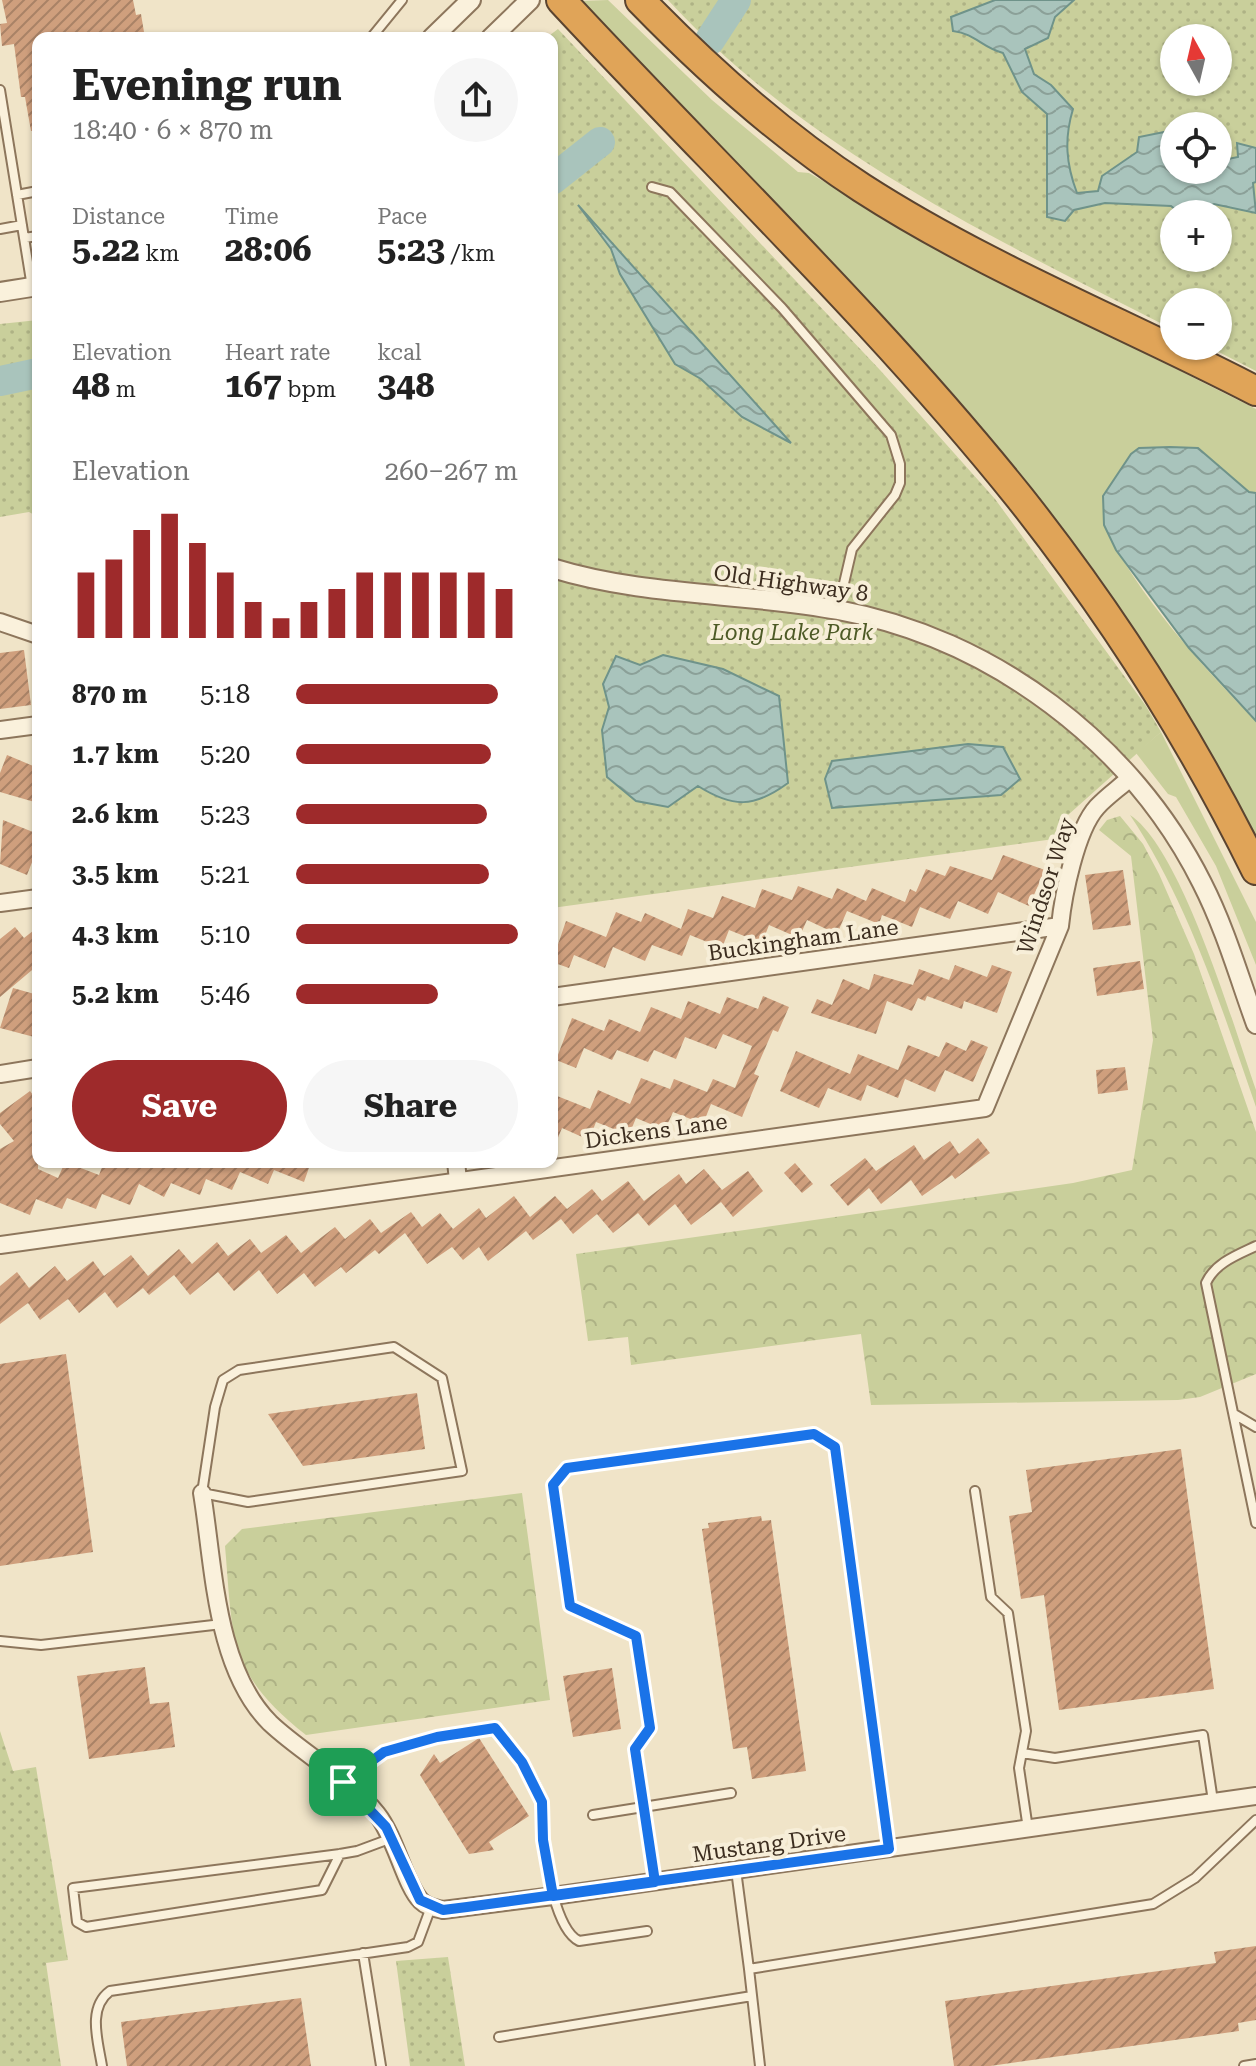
<!DOCTYPE html>
<html lang="en">
<head>
<meta charset="utf-8">
<style>
	body { margin:0; font-family:"Roboto Serif",serif; background:#f6f6f6; color:#222; height:100vh; display:flex; flex-direction:column; font-size:30px; white-space:nowrap }
	* { box-sizing:border-box; margin:0 }
	p { font-size:26px; color:#767676 }
	.icon { flex:none; width:44px; height:44px; fill:none; stroke:currentColor; stroke-width:2; stroke-linecap:round; stroke-linejoin:round }
	.map { position:relative; flex:1; overflow:hidden }
	.details { position:absolute; left:32px; top:32px; width:526px; height:1136px; display:flex; flex-direction:column; background:#fff; border-radius:16px; box-shadow:0 2px 6px #0004 }
	.details>* { flex:none }
	.needle { width:52px; rotate:352deg }
	.buttons { position:absolute; left:1160px; top:24px; display:grid; gap:16px }
	.buttons a { display:grid; place-items:center; width:72px; height:72px; border-radius:50%; background:#fff; box-shadow:0 2px 6px #0004; font-size:40px }
	.pin { position:absolute; display:grid; place-items:center; width:68px; height:68px; color:#fff; margin:-34px; border-radius:16px; box-shadow:0 4px 12px #0006 }
	.round { display:grid; place-items:center; flex:none; width:84px; height:84px; border-radius:42px; background:#f6f6f6 }
	.summary { display:flex; align-items:center; justify-content:space-between; height:136px; padding:0 40px }
	h1 { font-size:44px; font-weight:700; line-height:60px }
	.figures { display:grid; grid-template-columns:repeat(3,1fr); gap:12px; height:136px; padding:8px 40px }
	.figures div { display:grid; align-content:center }
	.figures b { font-size:34px; font-weight:700 }
	.figures small { font-size:22px; font-weight:400 }
	.figures p { font-size:22px }
	.chart { height:224px; padding:16px 40px }
	.chart p { display:flex; justify-content:space-between }
	.chart svg { width:100%; height:144px; margin-top:8px; stroke:#9e2a2b; stroke-width:6 }
	.primary-button { display:flex; gap:16px; margin-top:auto; padding:16px 40px }
	.primary-button a { flex:1; height:92px; border-radius:48px; background:#9e2a2b; color:#fff; font-size:32px; font-weight:700; line-height:92px; text-align:center }
	.primary-button a+a { background:#f6f6f6; color:#222 }
	ul { padding:0 40px; list-style:none; font-size:26px }
	li { display:grid; grid-template-columns:128px 96px 1fr; align-items:center; height:60px }
	li i { height:20px; border-radius:10px; background:#9e2a2b }
	.map>svg:first-child { display:block }
</style>
</head>
<body>
<div class="map">
<svg width="1256" height="2066" viewBox="0 0 1256 2066">
	<defs>
		<pattern id="forest-crowns" width="20" height="18" patternUnits="userSpaceOnUse" patternTransform="scale(2)"><rect width="20" height="18" fill="#c9cf9b"/><path d="M2 6a3 3 0 1 1 6 0M12 15a3 3 0 1 1 6 0" fill="none" stroke="#aeb285"/></pattern>
		<pattern id="park-dots" width="8" height="8" patternUnits="userSpaceOnUse" patternTransform="scale(2)"><rect width="8" height="8" fill="#c9cf9b"/><path d="M2 2h.1M6 6h.1" fill="none" stroke="#aeb285" stroke-width="1.8" stroke-linecap="round"/></pattern>
		<pattern id="water-waves" width="16" height="10" patternUnits="userSpaceOnUse" patternTransform="scale(2)"><rect width="16" height="10" fill="#a9c4bc"/><path d="M0 5q4-4 8 0t8 0" fill="none" stroke="#8ba098"/></pattern>
		<pattern id="building-hatch" width="6" height="6" patternUnits="userSpaceOnUse" patternTransform="scale(2)"><rect width="6" height="6" fill="#cf9f7d"/><path d="M-1 1l2-2M0 6l6-6M5 7l2-2" fill="none" stroke="#a98266"/></pattern>
	</defs>
	<rect width="100%" height="100%" fill="#f0e4c8"/>
	<!-- green -->
	<path fill="#c9cf9b" d="M608,0L712,100L798,172L809,173L994,278L1256,409V493L1249,492L1198,448H1139L1104,525C1135,592 1204,669 1256,721V848L1174,690L1097,574L1059,524L1018,475L581,1Z
		M1161,732L1256,922V965L1216,866L1176,797L1168,794L1136,753Z
		M1130,815C1182,849 1234,1028 1256,1090V1107C1221,1006 1189,904 1130,815Z"/>
	<!-- forest -->
	<path fill="url(#forest-crowns)" d="M1120,816L1143,844L1159,874L1194,954L1256,1132V1374L1200,1397L1178,1400L871,1405L861,1334L631,1365L628,1337L588,1341L576,1254L1073,1183L1132,1170L1153,1040L1131,856L1099,830L1107,820Z
		M522,1493L550,1700L306,1735C227,1673 233,1638 225,1546L242,1529Z"/>
	<!-- park -->
	<path fill="url(#park-dots)" fill-rule="evenodd" d="M668,0H1256V371L1207,346H1218V302H1174V330C994,238 807,151 668,0ZM1174,38H1218V82H1174ZM1174,126H1218V170H1174ZM1174,214H1218V258H1174Z
		M558,29L880,370L995,499L1146,706L1161,732L1068,815L1061,838L552,908V38H546Z
		M38,320V517L29,512L0,517V324Z
		M0,1731L13,1771L36,1767L68,1960L46,1963L61,2066H0Z
		M448,1957L465,2066H410L396,1961Z"/>
	<!-- water -->
	<path fill="url(#water-waves)" stroke="#6f938a" stroke-width="2" d="M995,0H1074L1055,17L1048,38L1025,49L1034,74L1051,85L1073,109C1064,139 1066,164 1077,193L1098,191L1102,176L1137,152L1139,137L1174,130V170H1218V161L1238,157L1237,143L1256,148V182L1253,183L1256,213L1214,204L1195,214H1181L1171,206L1105,203L1074,210L1065,221L1047,217V114L1022,92L1003,53C981,47 976,34 953,31L951,17Z
		M578,205L791,443L742,417L701,379L675,364L620,274L611,249Z
		M1170,447L1198,448L1249,492L1256,493V721L1189,648L1116,550L1104,525L1103,496L1131,454L1139,448Z
		M663,655L723,669L779,696L788,783C754,808 733,808 698,786L668,807L636,801L607,777L602,730L609,707L603,684L616,656L640,665Z
		M968,744L1003,747L1020,779L1001,795L832,808L825,779L832,761Z"/>
	<g fill="none" stroke-linecap="round" stroke-linejoin="round">
		<!-- river -->
		<path stroke="#a9c4bc" stroke-width="30" d="M710,40L736,0
			M552,180L600,142
			M0,381L38,373"/>
	</g>
	<!-- building -->
	<path fill="url(#building-hatch)" d="M2,0H133L136,15L141,14L145,38H38V131H31L25,97H21L14,44L2,46L0,24L7,23Z
		M24,650L31,705L0,709V653Z
		M7,755L38,768V803L0,792V773Z
		M3,820L38,834V847L27,875L0,864Z
		M1003,855L1045,870L1029,906L998,892L988,914L958,901L950,919L920,907L912,927L882,915L879,924L847,911L837,934L807,920L799,938L769,925L762,943L729,930L722,948L690,935L682,956L652,945L645,961L613,947L605,968L574,955L569,968L552,962L566,921L606,937L616,912L641,922L645,913L681,929L688,909L713,918L722,896L755,908L762,889L792,900L798,886L832,899L837,888L866,901L872,888L905,902L910,889L916,892L926,869L945,876L950,866L992,880Z
		M1123,870L1131,925L1093,930L1085,875Z
		M15,927L24,938L38,927V965L0,997V939Z
		M1140,961L1144,989L1097,996L1093,968Z
		M955,965L987,977L992,965L1012,972L997,1013L964,1001L962,1009L927,996L925,1001L918,998L912,1011L887,1001L876,1034L811,1013L817,999L832,1005L843,979L869,990L874,974L913,985L919,969L949,980Z
		M13,988L38,995V1038L0,1028Z
		M763,996L789,1007L778,1032L773,1030L754,1074L759,1076L742,1117L711,1104L703,1124L673,1112L665,1130L636,1118L629,1135L596,1122L589,1140L562,1128L552,1152V1094L590,1109L598,1090L630,1104L641,1078L670,1089L674,1079L707,1092L713,1079L735,1088L752,1046L723,1034L716,1049L685,1037L676,1059L654,1050L648,1062L617,1050L612,1060L584,1048L576,1068L556,1060L572,1018L604,1031L609,1019L640,1032L651,1007L681,1019L688,1001L720,1014L727,997L758,1009Z
		M971,1040L988,1047L973,1082L945,1070L935,1092L905,1079L898,1098L867,1085L861,1101L828,1088L819,1108L780,1091L796,1051L850,1074L858,1054L898,1070L908,1045L939,1057L946,1042L966,1051Z
		M1125,1067L1128,1090L1098,1094L1096,1070Z
		M30,1091L38,1102V1169L58,1178L65,1162L99,1175L104,1162H311L304,1182L274,1170L268,1184L240,1172L232,1190L206,1179L200,1195L171,1183L164,1197L139,1184L130,1205L102,1194L96,1209L67,1198L62,1209L36,1199L30,1215L0,1203V1149L14,1141L0,1124V1113Z
		M978,1138L990,1153L955,1179L952,1175L922,1196L911,1180L881,1204L869,1188L848,1206L830,1185L865,1158L876,1171L914,1145L924,1160L950,1141L959,1154Z
		M795,1163L813,1184L802,1193L784,1173Z
		M704,1169L722,1190L748,1171L763,1191L733,1217L721,1202L691,1225L675,1204L649,1226L638,1213L613,1233L597,1214L573,1234L561,1219L533,1240L526,1231L488,1261L479,1247L463,1260L452,1247L427,1264L405,1233L379,1254L375,1250L346,1273L341,1267L315,1287L304,1273L277,1294L259,1270L234,1291L218,1272L190,1295L174,1275L149,1295L143,1288L117,1308L105,1292L79,1313L68,1299L40,1320L28,1303L0,1324V1286L17,1272L29,1288L55,1266L67,1281L93,1261L104,1276L131,1255L148,1276L179,1249L192,1264L217,1242L228,1256L250,1239L261,1253L286,1235L301,1253L335,1227L345,1239L370,1219L381,1233L411,1212L422,1227L440,1213L453,1229L479,1208L486,1218L514,1196L530,1217L555,1196L567,1209L592,1189L602,1201L628,1181L644,1201L679,1174L686,1184Z
		M66,1354L93,1552L0,1566V1364Z
		M417,1393L425,1449L303,1466L268,1414Z
		M1181,1449L1214,1689L1059,1710L1044,1595L1021,1599L1009,1516L1032,1512L1026,1470Z
		M761,1516L762,1521L771,1520L806,1771L752,1779L747,1747L733,1749L702,1529L709,1528L708,1523Z
		M145,1667L150,1704L169,1702L175,1747L89,1759L77,1676Z
		M612,1668L621,1729L573,1737L563,1676Z
		M479,1738L529,1816L489,1842L494,1850L469,1854L420,1775L434,1754L440,1763Z
		M1256,1946V2020L1238,2023L1239,2031L990,2066H954L945,2001L1216,1963L1214,1952Z
		M301,1998L311,2066H127L121,2022Z"/>
	<g fill="none" stroke-linecap="round" stroke-linejoin="round">
		<!-- service casing -->
		<g stroke="#8d765c" stroke-width="12">
			<path id="service" d="M371,38L402,0
				M0,90L32,287
				M652,187L670,192L782,308L891,435L900,464V483L895,495L852,549L838,609
				M17,195L38,191
				M0,229L22,225
				M24,238L38,236
				M1256,1246C1237,1255 1215,1263 1206,1283L1256,1523
				M394,1347L442,1378L462,1471L248,1502L202,1493L215,1407L223,1380L239,1370Z
				M1234,1414L1256,1427
				M975,1491L991,1597L1008,1613L1026,1731L1019,1768L1028,1829
				M0,1641L41,1645L222,1624
				M1022,1753L1055,1758L1203,1735L1213,1801
				M343,1782L384,1752L437,1737L495,1728C513,1750 533,1773 542,1801C545,1812 542,1827 543,1838C545,1863 556,1930 579,1941L647,1931
				M593,1815L731,1793
				M340,1854L322,1890L86,1927L77,1922L73,1888L89,1886L340,1854L357,1851L392,1838
				M736,1870L749,1969
				M655,1882L635,1749L650,1728L636,1636L570,1606L553,1485L567,1468L814,1434L835,1447L889,1848
				M363,1953L381,2066
				M499,2037L752,1996
				M102,2066C98,2041 87,2008 110,1991L408,1947L418,1942L431,1907
				M760,2066L749,1969L1153,1904L1195,1878L1256,1820
				M1244,2066L1256,2064"/>
		</g>
		<!-- minor casing -->
		<g stroke="#8d765c" stroke-width="20">
			<path id="minor" d="M0,622L38,635
				M0,730L38,725
				M0,903L38,898
				M552,997L1060,926
				M0,1074L38,1068
				M456,1162L458,1180
				M0,1245L985,1108L1060,926C1063,896 1076,830 1097,807C1106,797 1119,788 1130,778
				M202,1493C214,1566 215,1668 270,1723C304,1755 348,1777 377,1814C396,1838 405,1885 421,1901C427,1907 435,1908 443,1910L553,1896L1256,1796"/>
		</g>
		<!-- tertiary casing -->
		<g stroke="#8d765c" stroke-width="22">
			<path id="tertiary" d="M432,38L471,0
				M491,38L530,0
				M0,292L38,286
				M552,568C646,597 743,592 838,610C992,638 1132,743 1202,883C1225,928 1239,977 1256,1024"/>
		</g>
		<!-- motorway casing -->
		<g stroke="#5b4430" stroke-width="32">
			<path id="motorway" d="M561,0C714,165 879,322 1020,498C1111,613 1191,738 1256,870
				M640,0C708,70 780,135 862,188C986,268 1125,323 1256,391"/>
		</g>
		<!-- service -->
		<use href="#service" stroke="#faf1dc" stroke-width="8"/>
		<!-- minor -->
		<use href="#minor" stroke="#faf1dc" stroke-width="16"/>
		<!-- tertiary -->
		<use href="#tertiary" stroke="#faf1dc" stroke-width="18"/>
		<!-- motorway -->
		<use href="#motorway" stroke="#e0a458" stroke-width="28"/>
	</g>
	<g fill="none" stroke-linecap="round" stroke-linejoin="round">
		<!-- route casing -->
		<g stroke="#fff" stroke-width="16">
			<path id="route" d="M343,1782L386,1827L420,1900L443,1910L467,1907L889,1849L835,1447L814,1434L567,1468L553,1485L570,1606L636,1636L650,1728L635,1749L655,1882L553,1896L543,1840L542,1802L522,1762L495,1728L437,1737L384,1752L343,1782"/>
		</g>
		<!-- route -->
		<use href="#route" stroke="#1a73e8" stroke-width="10"/>
	</g>
	<g text-anchor="middle" dominant-baseline="central" stroke-width="8" stroke-linejoin="round" paint-order="stroke">
		<!-- street labels -->
		<g font-size="22" fill="#3d2e20" stroke="#f7eed8">
			<text transform="translate(791 583) rotate(8)">Old Highway 8</text>
			<text transform="translate(1046 886) rotate(-72)">Windsor Way</text>
			<text transform="translate(803 940) rotate(-8)">Buckingham Lane</text>
			<text transform="translate(656 1131) rotate(-8)">Dickens Lane</text>
			<text transform="translate(769 1844) rotate(-8)">Mustang Drive</text>
		</g>
		<!-- park labels -->
		<g font-size="22" font-style="italic" fill="#4d5a26" stroke="#f7eed8">
			<text x="792" y="632">Long Lake Park</text>
		</g>
	</g>
</svg>
<div class="buttons">
<a><svg class="needle" viewBox="-14 -14 28 28"><path d="M0-13l5 13h-10z" fill="#e53935"/><path d="M0 13l5-13h-10z" fill="#767676"/></svg></a>
<a><svg class="icon" aria-label="locate" viewBox="0 0 24 24"><circle cx="12" cy="12" r="6"/><path d="M12 2v4M12 18v4M2 12h4M18 12h4"/></svg></a>
<a>+</a>
<a>−</a>
</div>
<div class="pin" style="left:343px;top:1782px;background:#1e9e55"><svg class="icon" aria-label="arrive" viewBox="0 0 24 24"><path d="M6 21V4h12l-3 4 3 4H6"/></svg></div>
<section class="details">
<div class="summary"><div><h1>Evening run</h1><p>18:40 · 6 × 870 m</p></div><a class="round"><svg class="icon" aria-label="share" viewBox="0 0 24 24"><path d="M12 15V3M7 8l5-5 5 5M5 13v7h14v-7"/></svg></a></div>
<div class="figures">
<div><p>Distance</p><b>5.22<small> km</small></b></div>
<div><p>Time</p><b>28:06</b></div>
<div><p>Pace</p><b>5:23<small> /km</small></b></div>
</div>
<div class="figures">
<div><p>Elevation</p><b>48<small> m</small></b></div>
<div><p>Heart rate</p><b>167<small> bpm</small></b></div>
<div><p>kcal</p><b>348</b></div>
</div>
<div class="chart"><p><span>Elevation</span>260–267 m</p>
<svg viewBox="0 0 160 44" preserveAspectRatio="none"><path d="M5 44V24M15 44V20M25 44V11M35 44V6M45 44V15M55 44V24M65 44V33M75 44V38M85 44V33M95 44V29M105 44V24M115 44V24M125 44V24M135 44V24M145 44V24M155 44V29"/></svg>
</div>
<ul>
<li><b>870 m</b>5:18<i style="width:91%"></i></li>
<li><b>1.7 km</b>5:20<i style="width:88%"></i></li>
<li><b>2.6 km</b>5:23<i style="width:86%"></i></li>
<li><b>3.5 km</b>5:21<i style="width:87%"></i></li>
<li><b>4.3 km</b>5:10<i style="width:100%"></i></li>
<li><b>5.2 km</b>5:46<i style="width:64%"></i></li>
</ul>
<div class="primary-button"><a>Save</a><a>Share</a></div>
</section>
</div>
</body>
</html>
